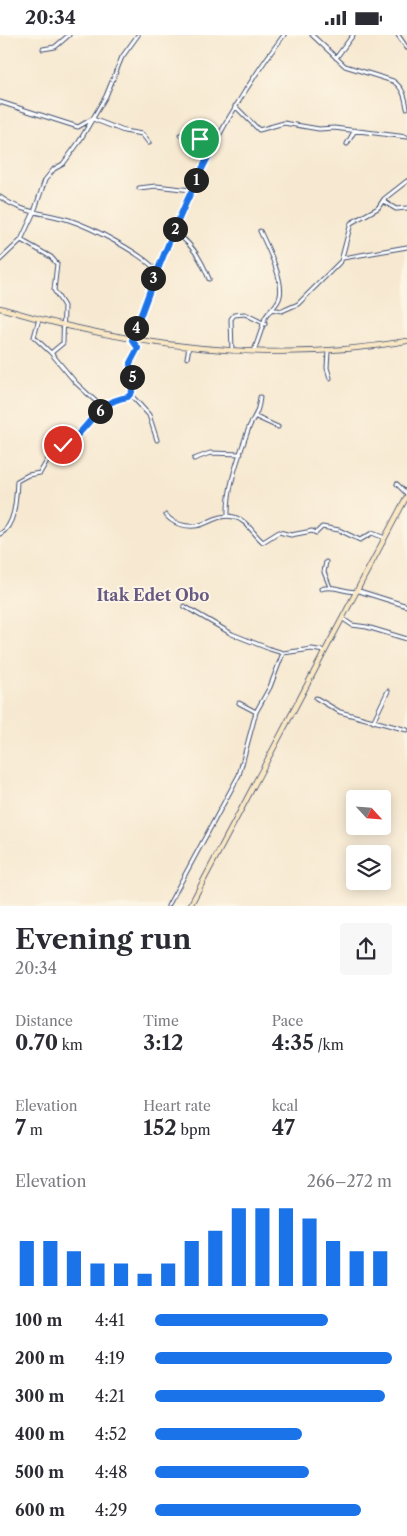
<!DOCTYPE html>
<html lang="en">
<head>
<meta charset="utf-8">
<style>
	body { margin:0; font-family:"Libre Caslon Text",serif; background:#f7f7f7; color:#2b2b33; height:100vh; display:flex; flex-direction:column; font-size:19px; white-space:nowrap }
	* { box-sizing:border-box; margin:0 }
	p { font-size:16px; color:#7c7c81 }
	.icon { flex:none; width:28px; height:28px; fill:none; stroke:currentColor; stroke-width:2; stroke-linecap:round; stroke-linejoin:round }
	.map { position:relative; height:871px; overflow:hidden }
	.drawer { display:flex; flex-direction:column; background:#fff; flex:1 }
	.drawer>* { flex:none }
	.needle { width:32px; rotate:116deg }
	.controls { position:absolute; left:346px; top:755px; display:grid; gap:10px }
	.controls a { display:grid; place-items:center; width:45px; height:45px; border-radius:5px; background:#fff; box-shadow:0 2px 12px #0003; font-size:25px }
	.pin { position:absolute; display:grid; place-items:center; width:42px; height:42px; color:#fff; margin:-21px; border:2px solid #fff; border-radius:50%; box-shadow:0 1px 5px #0007 }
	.km { position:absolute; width:25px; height:25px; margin:-12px; border-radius:50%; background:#222; color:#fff; font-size:14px; line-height:25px; text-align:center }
	.round { display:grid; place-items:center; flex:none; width:52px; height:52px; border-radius:5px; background:#f7f7f7 }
	.summary { display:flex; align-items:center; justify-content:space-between; height:85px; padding:0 15px }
	h1 { font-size:28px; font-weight:800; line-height:38px }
	.figures { display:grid; grid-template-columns:repeat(3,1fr); gap:8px; height:85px; padding:5px 15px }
	.figures div { display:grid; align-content:center }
	.figures b { font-size:21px; font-weight:800 }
	.figures small { font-size:14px; font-weight:400 }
	.figures p { font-size:14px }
	.chart { height:140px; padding:10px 15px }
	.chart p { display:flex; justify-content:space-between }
	.chart svg { width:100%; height:90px; margin-top:5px; stroke:#1a73e8; stroke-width:6 }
	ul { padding:0 15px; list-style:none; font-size:16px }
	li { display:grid; grid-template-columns:80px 60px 1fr; align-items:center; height:38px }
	li i { height:12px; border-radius:6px; background:#1a73e8 }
	.status { display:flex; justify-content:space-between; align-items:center; height:35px; padding:0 25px; background:#fff; direction:ltr }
	.status svg { height:14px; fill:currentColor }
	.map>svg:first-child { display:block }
</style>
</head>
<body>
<div class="status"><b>20:34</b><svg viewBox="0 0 49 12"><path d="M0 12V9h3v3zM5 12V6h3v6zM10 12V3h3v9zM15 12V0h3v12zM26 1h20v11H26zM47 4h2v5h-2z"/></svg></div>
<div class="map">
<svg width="407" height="871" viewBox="0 0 407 871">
	<rect width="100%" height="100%" fill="#fcf5e5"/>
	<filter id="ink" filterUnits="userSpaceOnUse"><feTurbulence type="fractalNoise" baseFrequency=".02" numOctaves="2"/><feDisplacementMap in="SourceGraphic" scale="10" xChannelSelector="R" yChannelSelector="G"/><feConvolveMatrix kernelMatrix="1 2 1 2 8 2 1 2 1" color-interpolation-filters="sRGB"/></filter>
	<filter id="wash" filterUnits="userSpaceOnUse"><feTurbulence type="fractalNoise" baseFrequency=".0096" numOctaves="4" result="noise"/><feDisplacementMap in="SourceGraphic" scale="20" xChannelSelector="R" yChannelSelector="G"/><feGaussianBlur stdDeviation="1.12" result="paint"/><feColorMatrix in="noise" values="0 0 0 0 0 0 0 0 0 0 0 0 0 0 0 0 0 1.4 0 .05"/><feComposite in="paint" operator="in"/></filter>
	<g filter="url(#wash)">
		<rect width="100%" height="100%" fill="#f7e9d1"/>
	</g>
	<g filter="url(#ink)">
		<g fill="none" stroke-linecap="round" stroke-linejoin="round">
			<!-- street casing -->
			<g stroke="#3c4b6f" stroke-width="5">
				<path id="street" d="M312,0L345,31L393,46C403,53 405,61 407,73
					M398,0L407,13
					M43,14L55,12L69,0
					M336,23L353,0
					M0,67L78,92L92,84
					M235,71L259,95L284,88L319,94L334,93L407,102
					M93,84L124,96L142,99L149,108
					M180,100C193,97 203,106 213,112
					M347,109L355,95
					M139,153L156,151L191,155
					M0,162C24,179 43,177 69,185C91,192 141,218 156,235
					M383,166L396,174L407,173
					M174,197C192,207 202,226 209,244
					M21,205L51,222L57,229L54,255L64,271L63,308L51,318L76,348L103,373
					M343,223L407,212
					M0,225L21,205L34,177L45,145L54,134L63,129L79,107L106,61L122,22L138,0
					M271,274L282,276L298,269L341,226L351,188L378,173L384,164L407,146
					M39,284L34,302L51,318
					M232,316L231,284L234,280L245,279L265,289
					M254,316C258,305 262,294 265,283C269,275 278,271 280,261C284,245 267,211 260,196
					M328,316L327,333L330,343
					M187,323L189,312
					M131,360L149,380L157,405
					M256,382L278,392
					M194,424L210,418L241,419
					M397,449L407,459
					M166,480C170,485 173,487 179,489C205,498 212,477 234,482C247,485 253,499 263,507L279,497L291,500L312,496L316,498L322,492L339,495L360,505L372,498L385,503
					M228,481C227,453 238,424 247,398C252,382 258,382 260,362
					M0,499C16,490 16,462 17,446L28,440L40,438L52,417L74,403L92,382L113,366L131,360L132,354L130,327L138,313L132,305C169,197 214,91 284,0
					M326,527L324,537L330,552
					M321,554C336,549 349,560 359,556L407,571
					M184,571L232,599L270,614L283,618L312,614L324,616
					M343,584L352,590L367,592L407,604
					M316,663L340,677L407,695
					M239,668L256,677L270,652L283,618
					M373,687L388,656
					M168,871L239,740L256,677"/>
			</g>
			<!-- secondary casing -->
			<g stroke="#3c4b6f" stroke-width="6">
				<path id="secondary" d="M0,273C132,312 271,330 407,306
					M190,871C262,734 335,598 407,461"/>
			</g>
			<!-- street -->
			<use href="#street" stroke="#fff" stroke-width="3"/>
			<!-- secondary -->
			<use href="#secondary" stroke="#fae7c3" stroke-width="4.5"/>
		</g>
	</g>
	<g fill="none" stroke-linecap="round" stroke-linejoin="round" filter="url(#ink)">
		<!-- route casing -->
		<g stroke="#fff" stroke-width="10">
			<path id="route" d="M63,410C89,398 93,367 128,362L132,357L130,328L138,313L132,305C155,238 181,174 213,112L200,104"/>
		</g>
		<!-- route -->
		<use href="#route" stroke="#1a73e8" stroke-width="6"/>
	</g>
	<g text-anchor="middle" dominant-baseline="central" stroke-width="4" stroke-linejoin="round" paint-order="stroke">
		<!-- quarter labels -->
		<g font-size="16" font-weight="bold" fill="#665983" stroke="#fcf5e5">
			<text x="153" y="560">Itak Edet Obo</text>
		</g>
	</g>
</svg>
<div class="controls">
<a><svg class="needle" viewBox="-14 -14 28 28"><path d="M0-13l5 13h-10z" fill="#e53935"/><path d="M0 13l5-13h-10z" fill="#7c7c81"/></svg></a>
<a><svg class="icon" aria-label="layers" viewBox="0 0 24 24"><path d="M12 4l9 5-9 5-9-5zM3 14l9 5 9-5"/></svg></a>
</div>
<div class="pin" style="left:200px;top:104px;background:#1e9e55"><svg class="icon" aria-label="arrive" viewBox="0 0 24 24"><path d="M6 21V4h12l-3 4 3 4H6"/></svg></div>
<div class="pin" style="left:63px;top:410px;background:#d93025"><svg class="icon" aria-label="check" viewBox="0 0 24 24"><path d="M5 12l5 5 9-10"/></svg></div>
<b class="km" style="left:196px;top:145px">1</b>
<b class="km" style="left:175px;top:194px">2</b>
<b class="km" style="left:153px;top:243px">3</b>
<b class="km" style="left:136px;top:293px">4</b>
<b class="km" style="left:132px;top:342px">5</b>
<b class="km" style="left:100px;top:376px">6</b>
</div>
<section class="drawer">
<div class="summary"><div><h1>Evening run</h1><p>20:34</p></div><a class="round"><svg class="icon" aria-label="share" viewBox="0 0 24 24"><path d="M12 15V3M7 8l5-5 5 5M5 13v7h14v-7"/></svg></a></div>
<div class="figures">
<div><p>Distance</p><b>0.70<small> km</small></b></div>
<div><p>Time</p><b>3:12</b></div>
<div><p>Pace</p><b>4:35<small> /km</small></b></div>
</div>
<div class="figures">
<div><p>Elevation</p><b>7<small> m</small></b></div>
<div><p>Heart rate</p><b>152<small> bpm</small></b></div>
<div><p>kcal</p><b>47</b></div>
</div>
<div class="chart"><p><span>Elevation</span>266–272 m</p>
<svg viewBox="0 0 160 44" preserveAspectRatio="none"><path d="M5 44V22M15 44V22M25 44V27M35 44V33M45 44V33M55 44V38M65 44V33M75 44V22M85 44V17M95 44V6M105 44V6M115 44V6M125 44V11M135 44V22M145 44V27M155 44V27"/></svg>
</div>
<ul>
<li><b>100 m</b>4:41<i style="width:73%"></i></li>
<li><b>200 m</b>4:19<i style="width:100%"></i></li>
<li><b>300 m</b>4:21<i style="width:97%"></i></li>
<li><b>400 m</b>4:52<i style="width:62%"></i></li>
<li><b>500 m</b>4:48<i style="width:65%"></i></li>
<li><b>600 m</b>4:29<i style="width:87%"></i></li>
</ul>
</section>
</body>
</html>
